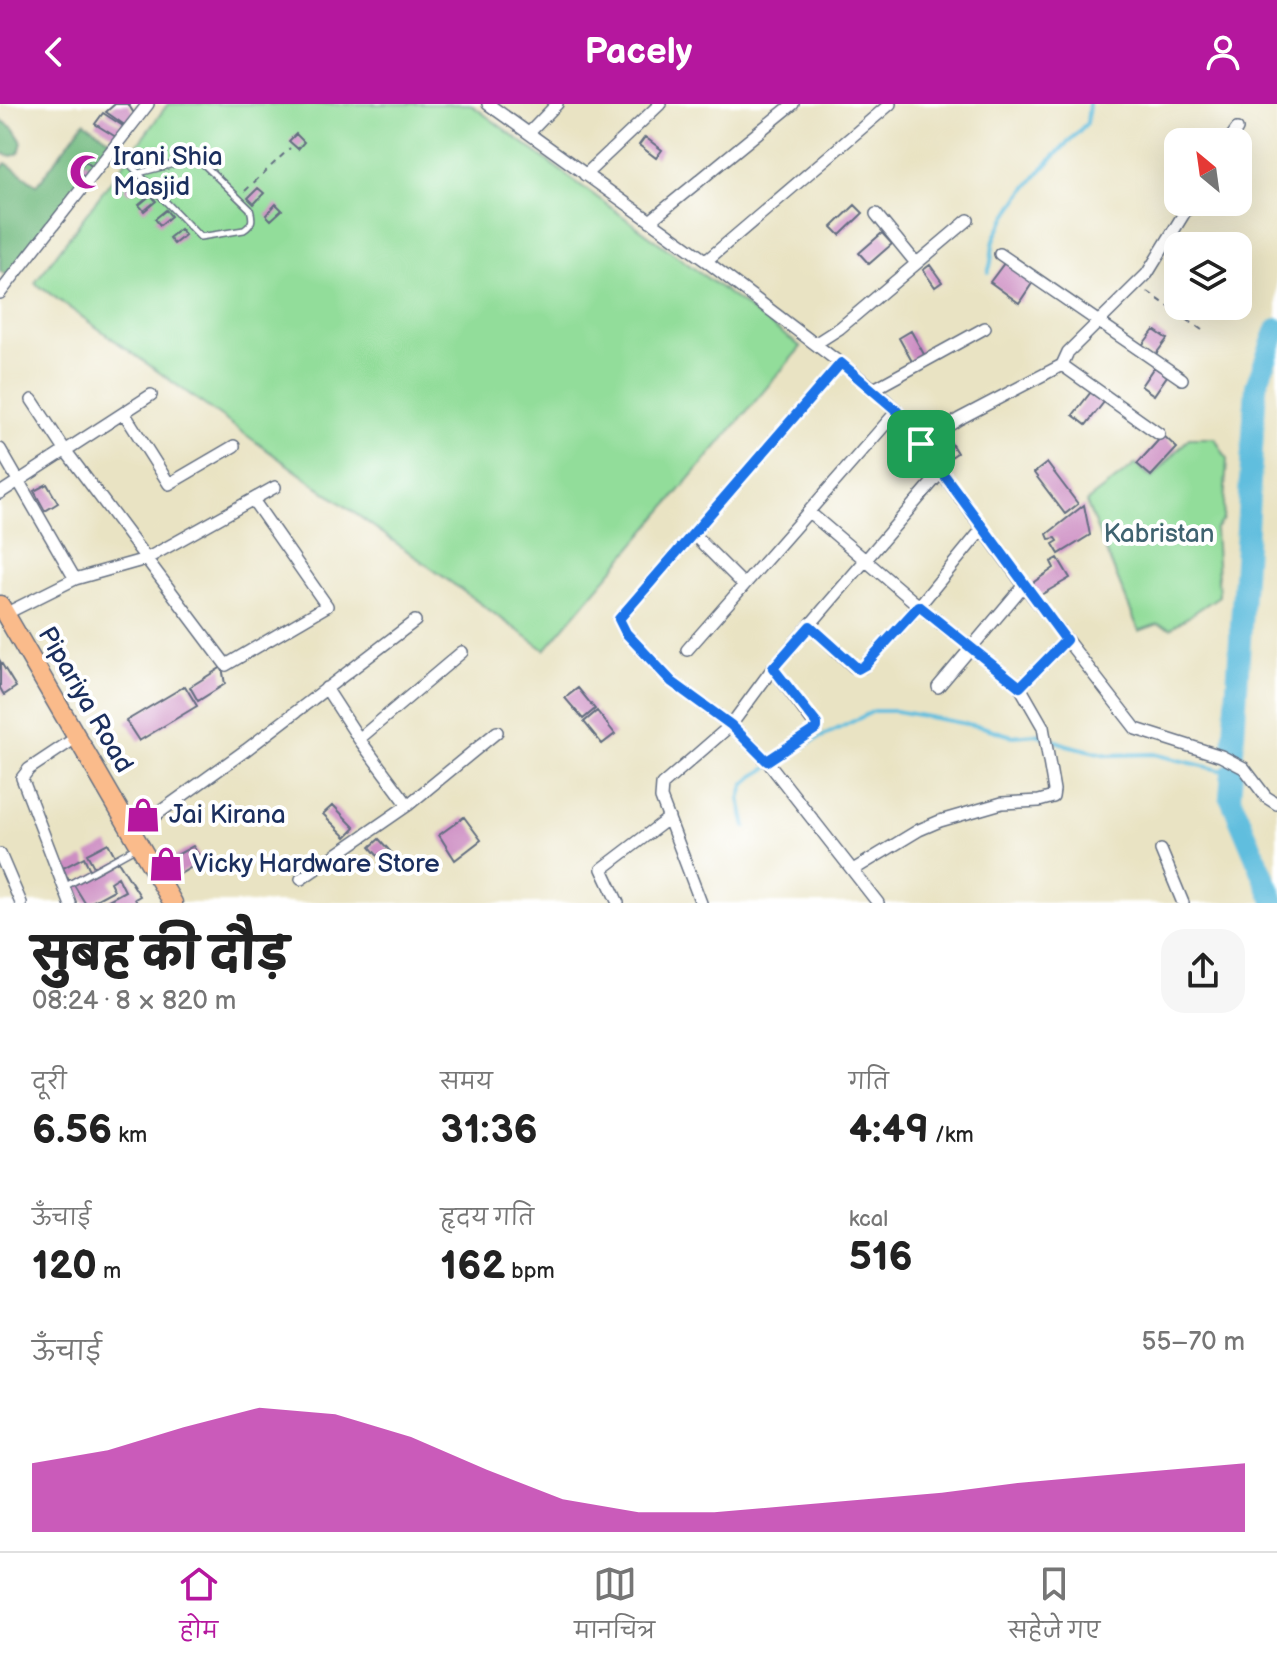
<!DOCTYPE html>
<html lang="hi">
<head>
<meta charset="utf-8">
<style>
	body { margin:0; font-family:"Balsamiq Sans","Playpen Sans Deva",sans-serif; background:#f6f6f6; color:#222; height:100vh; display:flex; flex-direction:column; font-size:30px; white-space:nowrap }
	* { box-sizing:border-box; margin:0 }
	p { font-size:26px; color:#767676 }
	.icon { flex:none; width:44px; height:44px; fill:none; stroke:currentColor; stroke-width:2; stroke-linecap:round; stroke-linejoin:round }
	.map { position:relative; height:799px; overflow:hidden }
	.side { display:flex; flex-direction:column; background:#fff; flex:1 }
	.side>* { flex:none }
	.needle { width:52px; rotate:331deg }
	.fabs { position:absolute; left:1164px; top:24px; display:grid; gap:16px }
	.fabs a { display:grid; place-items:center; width:88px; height:88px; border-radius:16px; background:#fff; box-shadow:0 8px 32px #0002; font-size:40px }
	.pin { position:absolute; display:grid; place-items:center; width:68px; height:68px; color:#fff; margin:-34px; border-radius:16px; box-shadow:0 4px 12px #0006 }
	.round { display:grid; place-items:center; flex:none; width:84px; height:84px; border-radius:24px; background:#f6f6f6 }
	.head { display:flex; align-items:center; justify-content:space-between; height:136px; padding:0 32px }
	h1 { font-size:44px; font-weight:800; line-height:60px }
	.metrics { display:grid; grid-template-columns:repeat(3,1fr); gap:12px; height:136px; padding:8px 32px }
	.metrics div { display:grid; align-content:center }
	.metrics b { font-size:40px; font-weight:800 }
	.metrics small { font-size:22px; font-weight:400 }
	.metrics p { font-size:22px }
	.chart { height:224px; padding:16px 32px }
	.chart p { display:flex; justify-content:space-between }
	.chart svg { width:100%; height:144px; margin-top:8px; fill:#b5179e; opacity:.7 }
	header { display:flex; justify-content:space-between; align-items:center; height:104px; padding:0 32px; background:#b5179e; color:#fff; font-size:36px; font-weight:800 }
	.dock { display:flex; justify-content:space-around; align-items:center; height:112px; border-top:2px solid #e0e0e0; background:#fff; font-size:22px; color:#767676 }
	.dock a { display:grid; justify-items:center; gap:4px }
	.dock .current { color:#b5179e }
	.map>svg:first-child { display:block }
</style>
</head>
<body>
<header><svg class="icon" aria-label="back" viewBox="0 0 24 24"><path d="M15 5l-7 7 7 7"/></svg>Pacely<svg class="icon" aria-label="person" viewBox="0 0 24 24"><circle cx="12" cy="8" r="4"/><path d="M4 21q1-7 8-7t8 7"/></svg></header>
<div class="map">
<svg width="1277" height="799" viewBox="0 0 1277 799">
	<rect width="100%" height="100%" fill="#fff"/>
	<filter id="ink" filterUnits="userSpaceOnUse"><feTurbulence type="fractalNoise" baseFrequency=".0125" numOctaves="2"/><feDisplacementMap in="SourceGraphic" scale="16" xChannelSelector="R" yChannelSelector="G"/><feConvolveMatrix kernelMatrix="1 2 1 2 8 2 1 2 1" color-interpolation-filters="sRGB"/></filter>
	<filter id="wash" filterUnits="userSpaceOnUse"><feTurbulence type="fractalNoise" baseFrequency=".006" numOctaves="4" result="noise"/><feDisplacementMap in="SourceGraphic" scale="32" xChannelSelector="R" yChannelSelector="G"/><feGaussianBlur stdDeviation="1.8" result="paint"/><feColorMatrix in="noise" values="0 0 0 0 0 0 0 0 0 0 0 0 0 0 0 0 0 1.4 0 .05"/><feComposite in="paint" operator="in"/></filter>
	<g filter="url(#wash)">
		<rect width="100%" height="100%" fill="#e9e3c3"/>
		<!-- green -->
		<path fill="#92dd9a" stroke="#56867c" stroke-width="2" d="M168,0H470L801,243L545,546L35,179Z
			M1189,334H1215L1227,355L1223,415L1215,426L1219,492L1171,524L1158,520L1139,527L1086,398L1136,360L1152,374Z"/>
		<!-- forest -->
		<path fill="#75bc82" stroke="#487670" stroke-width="2" d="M0,15L13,24L22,38L19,49L12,52L0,49Z
			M84,18L115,39L0,186V179L6,171L0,167V66L6,59L37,81Z"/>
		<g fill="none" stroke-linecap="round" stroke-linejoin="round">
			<!-- stream -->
			<path stroke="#60bede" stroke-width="4" d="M988,168C994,156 990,143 996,131C1018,87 1053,53 1087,19L1089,0
				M746,723L740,695L744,681L754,672L811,638L874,607H896L983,623L1012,632L1037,630L1067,641L1108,651L1154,650L1232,669"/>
			<!-- river -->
			<path stroke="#60bede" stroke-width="22" d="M1233,647L1256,282L1277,225
				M1232,669L1230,692L1275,799"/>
		</g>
		<g id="blocks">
			<!-- building -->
			<path fill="#cd8ec3" d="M115,0H128L135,11L126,22L106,8Z
				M103,9L123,22L116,33L95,20Z
				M296,30L304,38L298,45L289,37Z
				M645,33L662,46L656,54L639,41Z
				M85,57L95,65L87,75L77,68Z
				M135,75L140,81L129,90L124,85Z
				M258,84L264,89L254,100L248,94Z
				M151,91L156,97L144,107L139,101Z
				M276,100L282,106L271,116L266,111Z
				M855,101L863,109L840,131L832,123Z
				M166,106L171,112L160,121L155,115Z
				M180,125L185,131L174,140L169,134Z
				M882,129L892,140L869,160L859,149Z
				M1005,158L1033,178L1019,199L990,178Z
				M930,161L942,178L935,183L923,166Z
				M1154,226L1167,235L1153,254L1140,244Z
				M911,227L926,254L914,261L899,234Z
				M1154,263L1167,272L1154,291L1141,282Z
				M1091,288L1104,298L1086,321L1073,311Z
				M946,331L957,349L942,359L930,341Z
				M1163,331L1177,344L1151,372L1137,360Z
				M1047,359L1078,400L1065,410L1034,369Z
				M47,380L58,399L45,407L34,387Z
				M1084,401L1090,431L1059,450L1053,440L1058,437L1056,434L1049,435L1047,430Z
				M1058,454L1070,474L1039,492L1031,480L1054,464L1051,458Z
				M0,557L16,583L4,591L0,584Z
				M222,563L225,580L198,597L190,583Z
				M185,582L197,602L139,637L126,617Z
				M578,584L595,605L583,615L565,594Z
				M597,607L615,630L602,640L584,618Z
				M333,701L355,724L346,733L323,710Z
				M464,713L481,736L455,756L439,731Z
				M379,735L398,756L389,765L370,743Z
				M108,739L115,752L94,763L87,750Z
				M193,742L202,757L173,774L164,758Z
				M84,753L90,766L69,777L63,764Z
				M118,757L140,792L135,795L137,799H103L125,787L118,773L110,778L114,786L90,799H85L74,781Z"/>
		</g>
	</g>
	<g filter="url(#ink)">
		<use href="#blocks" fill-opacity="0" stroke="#636e81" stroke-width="2"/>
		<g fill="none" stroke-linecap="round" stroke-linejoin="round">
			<!-- lane casing -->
			<g stroke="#636e81" stroke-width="8">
				<path id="lane" d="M115,45L200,133L244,126C253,120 253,115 250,105L197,54L139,69
					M64,783L133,745"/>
			</g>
			<!-- street casing -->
			<g stroke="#636e81" stroke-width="14">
				<path id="street" d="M488,0L706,157L874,285L897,307L1024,481L1136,625L1221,652L1244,664L1266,693L1277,700
					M529,29L557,0
					M1228,38L1237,25
					M585,71L660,0
					M876,110L916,159
					M650,117L793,0
					M1000,150L1182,275
					M706,157L890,0
					M0,189L148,0
					M815,240L840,224L968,116
					M841,259L619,515L626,529L672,578L731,621L767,657L878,799
					M1062,261L1159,330
					M874,285L985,224
					M32,296L65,346L226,561L327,502L253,396
					M124,309L169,380L234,342
					M921,340L959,315L1062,261L1068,248L1147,170L1191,98
					M0,345L75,475
					M0,389L151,291
					M809,408L919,502L1020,583L1043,623L1054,686L1053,693L1039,697L1002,699L940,717L919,726L853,766
					M693,430L744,481
					M5,510L75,475L146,455L275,383
					M810,522L854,563H863L919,502L983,424
					M687,546L897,307
					M938,583L1024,481
					M1020,583L1066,536
					M326,584L359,635L408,701
					M359,635L462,548
					M767,657L817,624L773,564
					M132,728L246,646L415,517
					M1161,746L1183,799
					M0,750L21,799
					M301,775L408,701L497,628
					M70,799L22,674L29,665L71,637
					M618,799L602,765L669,714
					M701,799L661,694L662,681L731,621L773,564L942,367"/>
			</g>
			<!-- primary casing -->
			<g stroke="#636e81" stroke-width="21">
				<path id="primary" d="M0,501L173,799"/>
			</g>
			<!-- path -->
			<path stroke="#636e81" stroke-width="2" stroke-dasharray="6 6" stroke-linecap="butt" d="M245,87L290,44
				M1148,188L1202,226"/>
			<!-- lane -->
			<use href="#lane" stroke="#fff" stroke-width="5"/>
			<!-- street -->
			<use href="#street" stroke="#fff" stroke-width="11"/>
			<!-- primary -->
			<use href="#primary" stroke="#fabb8b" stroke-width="18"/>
		</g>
	</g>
	<g fill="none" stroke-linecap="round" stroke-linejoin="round" filter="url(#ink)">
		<!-- route casing -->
		<g stroke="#fff" stroke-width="16">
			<path id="route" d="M841,259L897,307L1066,536L1020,583L919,502L865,561L858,565L810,522L773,564L817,620V624L767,657L731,621L672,578L626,529L619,515Z"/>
		</g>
		<!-- route -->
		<use href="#route" stroke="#1a73e8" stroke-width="10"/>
	</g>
	<!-- icons -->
	<defs>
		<g id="mosque-bare" transform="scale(2.76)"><path d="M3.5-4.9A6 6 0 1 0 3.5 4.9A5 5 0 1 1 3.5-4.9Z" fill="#b5179e" stroke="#fff" stroke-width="2.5" paint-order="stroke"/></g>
		<g id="shop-bare" transform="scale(2.76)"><path d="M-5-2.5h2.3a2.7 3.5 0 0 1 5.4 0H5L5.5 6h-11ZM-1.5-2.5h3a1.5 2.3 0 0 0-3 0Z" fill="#b5179e" stroke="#fff" stroke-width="2.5" paint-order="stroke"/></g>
	</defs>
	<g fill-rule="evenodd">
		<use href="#mosque-bare" x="87" y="68"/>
		<use href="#shop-bare" x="143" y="711"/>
		<use href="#shop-bare" x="166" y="760"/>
	</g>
	<g text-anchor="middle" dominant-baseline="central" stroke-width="8" stroke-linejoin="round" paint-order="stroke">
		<!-- poi labels -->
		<g font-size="26" fill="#1b2f5e" stroke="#fff" text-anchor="start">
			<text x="113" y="53">Irani Shia<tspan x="113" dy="30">Masjid</tspan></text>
			<text x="169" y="711">Jai Kirana</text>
			<text x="192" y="760">Vicky Hardware Store</text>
		</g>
		<!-- park labels -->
		<g font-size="26" fill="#3f6370" stroke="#fff">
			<text x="1159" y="430">Kabristan</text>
		</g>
		<!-- street labels -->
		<g font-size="26" fill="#1b2f5e" stroke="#fff">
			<text transform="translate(85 596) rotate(60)">Pipariya Road</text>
		</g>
	</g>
</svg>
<div class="fabs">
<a><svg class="needle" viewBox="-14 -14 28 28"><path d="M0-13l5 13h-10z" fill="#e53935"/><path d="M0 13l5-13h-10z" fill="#767676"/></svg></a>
<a><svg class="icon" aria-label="layers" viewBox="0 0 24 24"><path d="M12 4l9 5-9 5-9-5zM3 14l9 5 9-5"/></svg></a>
</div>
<div class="pin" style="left:921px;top:340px;background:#1e9e55"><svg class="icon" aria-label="arrive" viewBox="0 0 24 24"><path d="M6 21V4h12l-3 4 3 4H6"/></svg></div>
</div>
<section class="side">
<div class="head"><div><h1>सुबह की दौड़</h1><p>08:24 · 8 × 820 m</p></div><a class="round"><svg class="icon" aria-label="share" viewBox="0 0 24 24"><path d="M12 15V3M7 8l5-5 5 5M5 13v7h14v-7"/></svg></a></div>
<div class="metrics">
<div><p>दूरी</p><b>6.56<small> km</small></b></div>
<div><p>समय</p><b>31:36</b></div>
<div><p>गति</p><b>4:49<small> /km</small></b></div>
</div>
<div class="metrics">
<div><p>ऊँचाई</p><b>120<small> m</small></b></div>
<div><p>हृदय गति</p><b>162<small> bpm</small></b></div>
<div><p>kcal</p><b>516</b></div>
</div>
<div class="chart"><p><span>ऊँचाई</span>55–70 m</p>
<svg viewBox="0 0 160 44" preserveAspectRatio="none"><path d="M0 44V23L10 19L20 12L30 6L40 8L50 15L60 25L70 34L80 38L90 38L100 36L110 34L120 32L130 29L140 27L150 25L160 23V44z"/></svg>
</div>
</section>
<nav class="dock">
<a class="current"><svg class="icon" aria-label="home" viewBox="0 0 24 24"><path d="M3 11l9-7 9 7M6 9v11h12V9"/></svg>होम</a>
<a><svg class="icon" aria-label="map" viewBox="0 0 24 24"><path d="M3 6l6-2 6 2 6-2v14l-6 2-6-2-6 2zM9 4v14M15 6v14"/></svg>मानचित्र</a>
<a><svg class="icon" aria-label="saved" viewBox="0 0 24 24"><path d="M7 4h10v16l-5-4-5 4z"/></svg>सहेजे गए</a>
</nav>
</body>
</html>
